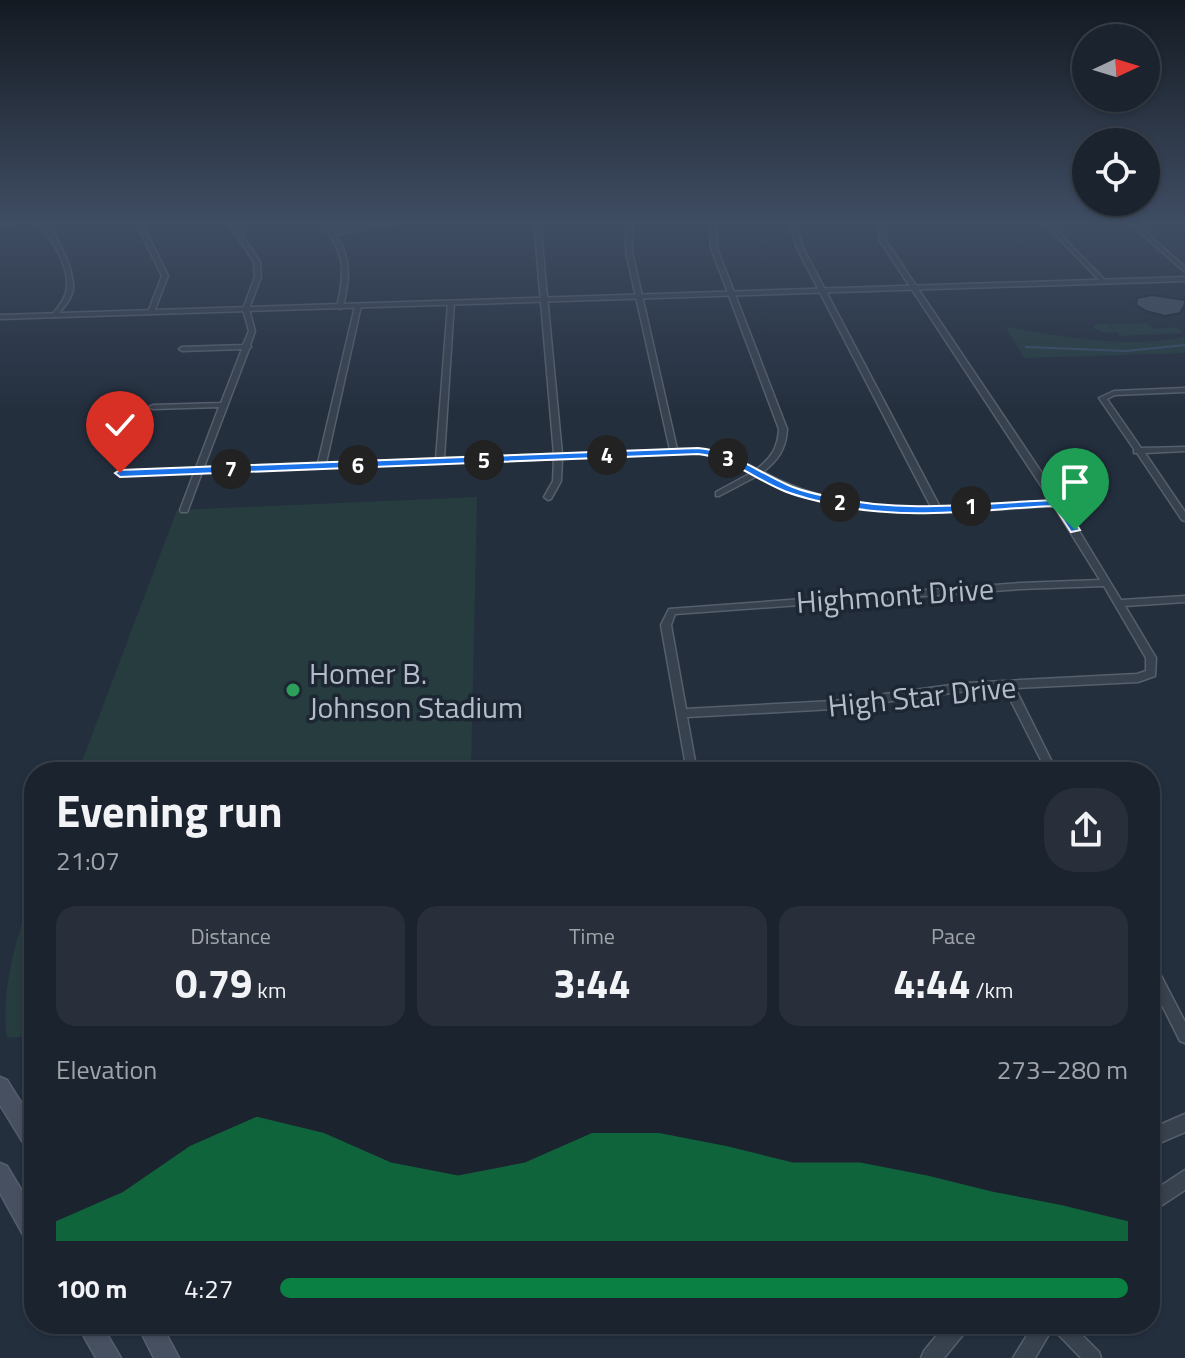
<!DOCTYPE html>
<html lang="en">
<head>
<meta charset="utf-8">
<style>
	body { margin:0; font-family:"Titillium Web",sans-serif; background:#282f3a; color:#f1f3f6; height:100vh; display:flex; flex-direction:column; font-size:30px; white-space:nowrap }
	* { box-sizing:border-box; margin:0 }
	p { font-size:26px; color:#a0a4aa }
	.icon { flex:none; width:44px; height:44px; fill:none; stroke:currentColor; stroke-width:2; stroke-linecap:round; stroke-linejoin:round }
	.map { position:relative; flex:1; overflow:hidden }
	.details { position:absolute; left:24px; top:762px; width:1136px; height:572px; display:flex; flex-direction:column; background:#1b232e; border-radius:32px; box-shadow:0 2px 6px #0004,0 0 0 2px #39404a }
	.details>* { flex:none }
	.needle { width:52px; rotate:86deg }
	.fabs { position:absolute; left:1072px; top:24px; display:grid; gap:16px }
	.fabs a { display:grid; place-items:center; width:88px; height:88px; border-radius:50%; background:#1b232e; box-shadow:0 2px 6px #0004,0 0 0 2px #39404a; font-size:40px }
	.pin { position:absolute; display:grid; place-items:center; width:68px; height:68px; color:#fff; margin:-82px -34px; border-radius:50% 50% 50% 0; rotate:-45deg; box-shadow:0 0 8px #0007 }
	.pin .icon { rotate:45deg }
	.km { position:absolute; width:40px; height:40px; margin:-20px; border-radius:50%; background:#222; color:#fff; font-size:22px; line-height:40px; text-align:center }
	.round { display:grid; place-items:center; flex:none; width:84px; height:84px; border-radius:32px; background:#282f3a }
	.summary { display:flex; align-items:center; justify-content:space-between; height:136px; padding:0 32px }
	h1 { font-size:44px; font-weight:700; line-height:60px }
	.metrics { display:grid; grid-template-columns:repeat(3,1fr); gap:12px; height:136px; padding:8px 32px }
	.metrics div { display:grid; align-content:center; border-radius:20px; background:#282f3a; text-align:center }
	.metrics b { font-size:40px; font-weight:700 }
	.metrics small { font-size:22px; font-weight:400 }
	.metrics p { font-size:22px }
	.chart { height:224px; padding:16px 32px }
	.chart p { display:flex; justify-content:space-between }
	.chart svg { width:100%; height:144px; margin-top:8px; fill:#0b8043; opacity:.7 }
	ul { padding:0 32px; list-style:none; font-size:26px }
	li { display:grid; grid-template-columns:128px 96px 1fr; align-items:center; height:60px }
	li i { height:20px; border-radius:10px; background:#0b8043 }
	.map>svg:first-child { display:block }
</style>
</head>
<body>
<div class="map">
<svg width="1185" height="1358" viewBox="0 0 1185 1358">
	<rect width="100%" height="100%" fill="#242f3e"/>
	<!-- green -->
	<path fill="#263c3f" d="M1147,323L1153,329L1177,327L1183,333L1120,336L1117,332L1105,333L1093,328L1097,324H1108L1114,330L1110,324Z
		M1006,327C1063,337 1127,349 1185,337V353L1024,358Z
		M477,497L471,772H78L177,510Z
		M34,889V1036L7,1038C0,991 17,934 34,889Z"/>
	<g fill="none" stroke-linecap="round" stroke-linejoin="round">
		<!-- stream -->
		<path stroke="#394c67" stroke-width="2" d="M1026,347L1126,351L1185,345"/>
	</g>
	<!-- building -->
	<path fill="#455162" stroke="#1f2835" stroke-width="2" d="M1152,295L1185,300V304L1180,313L1165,316L1146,311L1136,305L1137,298Z"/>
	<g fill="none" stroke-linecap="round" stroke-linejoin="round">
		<!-- minor casing -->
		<g stroke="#565f6c" stroke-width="3">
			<path id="minor" d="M35,221C37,221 39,221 41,221C56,227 75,274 73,289C72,299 63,308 57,316L55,317L52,315C57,308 64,301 66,292C72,269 51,236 35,221Z
				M135,221H141L168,276L154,312L151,314L148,312L162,276Z
				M227,221H233L260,262L261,277L249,309L255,331L250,345L251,347L249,349L204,467L318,463L355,306L358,304L361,306L326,463L436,459L448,303L451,301L454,303L444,458L554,454L534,221H540L562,454L670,450L626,252V221H632V252L677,449C710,448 728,454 757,469C771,458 778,448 779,429L711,248L710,221H716L717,248L787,429C786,449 778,460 763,472C817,501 870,508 931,507L797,248L792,232L793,221H799L798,232L803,248L940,507L1051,501L880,241L878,221H884L886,241L1062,503L1121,600L1185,596V602L1125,606L1156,658L1155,676L1138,682L1015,688L1057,772H1047L1005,689L966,691L833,709L687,717L697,772H687L661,625L669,609L1020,583L1100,580L1054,506C952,511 852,526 757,476L719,496H716V492L751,473L718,458L698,453L562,459L561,481L551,499L548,500L544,497L553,481L554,459L202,472L188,510L187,512H181L180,510L194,473L120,475L116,473L120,471L196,468L219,407L153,409L149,407L153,405L221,403L242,349L182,351L179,349L182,347L243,345L249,331L243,309L255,277L254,262ZM1104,586L1146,658V671L1137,674L966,683L833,701L686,709L671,625L675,614L1020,589Z
				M320,221H325L334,232L392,221H405L336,235C352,259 349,281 343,307L340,309L337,307C346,267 345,254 320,221Z
				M1042,221H1047L1105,280V282H1101Z
				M1127,221H1133L1185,267V272Z
				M1185,388V392L1115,395L1107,399L1141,448L1185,447V451L1145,453L1185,512V521L1182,520L1137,453H1134V449L1099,398L1114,391Z
				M1150,962L1155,964L1185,1022V1043L1180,1041L1150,981Z
				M1052,1324H1071L1099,1352L1101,1358H1081L1054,1330Z"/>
		</g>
		<!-- tertiary casing -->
		<g stroke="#565f6c" stroke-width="3">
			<path id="tertiary" d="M1185,277V281L0,319V315Z
				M1185,1114V1132L1150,1147V1129Z
				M1185,1170V1190L1150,1213V1193Z
				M946,1324H969L966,1331L944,1358H921L924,1351Z
				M1034,1324H1055L1035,1358H1013Z"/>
		</g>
		<!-- secondary casing -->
		<g stroke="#565f6c" stroke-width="3">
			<path id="secondary" d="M0,1077L7,1080L34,1123V1152L27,1149L0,1105Z
				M0,1163L7,1166L34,1211V1243L26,1240L0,1193Z
				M77,1324H101L121,1358H96Z
				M137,1324H161L179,1358H154Z"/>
		</g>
		<!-- primary casing -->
		<g stroke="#414a57" stroke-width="3">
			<path id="primary" d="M6,221H20L0,229V223Z"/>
		</g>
		<!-- minor -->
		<use href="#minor" fill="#38414e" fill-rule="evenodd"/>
		<!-- tertiary -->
		<use href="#tertiary" fill="#38414e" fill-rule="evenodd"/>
		<!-- secondary -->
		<use href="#secondary" fill="#465061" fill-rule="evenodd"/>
		<!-- primary -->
		<use href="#primary" fill="#56606e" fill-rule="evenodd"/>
	</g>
	<!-- sky -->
	<linearGradient id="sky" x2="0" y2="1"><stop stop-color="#141a22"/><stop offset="0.54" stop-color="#3f4d63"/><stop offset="1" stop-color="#3f4d63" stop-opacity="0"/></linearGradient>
	<rect width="1185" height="411" fill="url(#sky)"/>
	<!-- route -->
	<path fill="#1a73e8" stroke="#fff" stroke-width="2" d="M698,448C732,451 758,472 788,485C803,492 821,495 836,498C907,514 986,502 1058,500H1061L1080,530L1071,532L1054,506C983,509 905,521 835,505C817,501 798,497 782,490C753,478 730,457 698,454L120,477L115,473L120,470Z"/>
	<!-- markers -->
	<circle fill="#2e9e5b" stroke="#1d2633" stroke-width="3" cx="293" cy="690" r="8"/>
	<g text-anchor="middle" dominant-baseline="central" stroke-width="7" stroke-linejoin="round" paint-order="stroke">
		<!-- street labels -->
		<g font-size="30" fill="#b4bcc9" stroke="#1d2633">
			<text transform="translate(895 595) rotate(-4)">Highmont Drive</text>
			<text transform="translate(922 696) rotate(-6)">High Star Drive</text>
		</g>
		<!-- poi labels -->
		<g font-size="30" fill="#b4bcc9" stroke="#1d2633" text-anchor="start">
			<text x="309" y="673">Homer B.<tspan x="309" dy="34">Johnson Stadium</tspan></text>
		</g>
	</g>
</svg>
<div class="fabs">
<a><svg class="needle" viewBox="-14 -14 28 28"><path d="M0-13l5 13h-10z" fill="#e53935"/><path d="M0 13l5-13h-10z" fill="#a0a4aa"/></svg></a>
<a><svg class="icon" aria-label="locate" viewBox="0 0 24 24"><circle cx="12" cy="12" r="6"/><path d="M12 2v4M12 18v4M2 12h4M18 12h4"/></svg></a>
</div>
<div class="pin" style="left:1075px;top:530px;background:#1e9e55"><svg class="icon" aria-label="arrive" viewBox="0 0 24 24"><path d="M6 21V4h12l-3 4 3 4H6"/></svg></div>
<div class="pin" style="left:120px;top:473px;background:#d93025"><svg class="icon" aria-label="check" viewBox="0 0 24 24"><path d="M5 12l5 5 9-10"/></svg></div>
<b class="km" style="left:971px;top:506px">1</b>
<b class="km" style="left:840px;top:502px">2</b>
<b class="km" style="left:728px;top:458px">3</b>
<b class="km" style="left:607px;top:455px">4</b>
<b class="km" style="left:484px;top:460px">5</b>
<b class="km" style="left:358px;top:465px">6</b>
<b class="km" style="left:231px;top:469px">7</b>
<section class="details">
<div class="summary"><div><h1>Evening run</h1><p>21:07</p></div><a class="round"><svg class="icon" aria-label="share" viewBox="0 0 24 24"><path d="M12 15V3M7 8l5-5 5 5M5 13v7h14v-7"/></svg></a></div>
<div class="metrics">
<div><p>Distance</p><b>0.79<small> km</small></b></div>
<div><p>Time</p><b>3:44</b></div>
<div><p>Pace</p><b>4:44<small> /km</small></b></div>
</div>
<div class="chart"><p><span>Elevation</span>273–280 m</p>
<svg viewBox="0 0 160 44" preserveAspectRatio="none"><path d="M0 44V38L10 29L20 15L30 6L40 11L50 20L60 24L70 20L80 11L90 11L100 15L110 20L120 20L130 24L140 29L150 33L160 38V44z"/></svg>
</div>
<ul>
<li><b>100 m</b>4:27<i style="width:100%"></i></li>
</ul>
</section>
</div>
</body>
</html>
